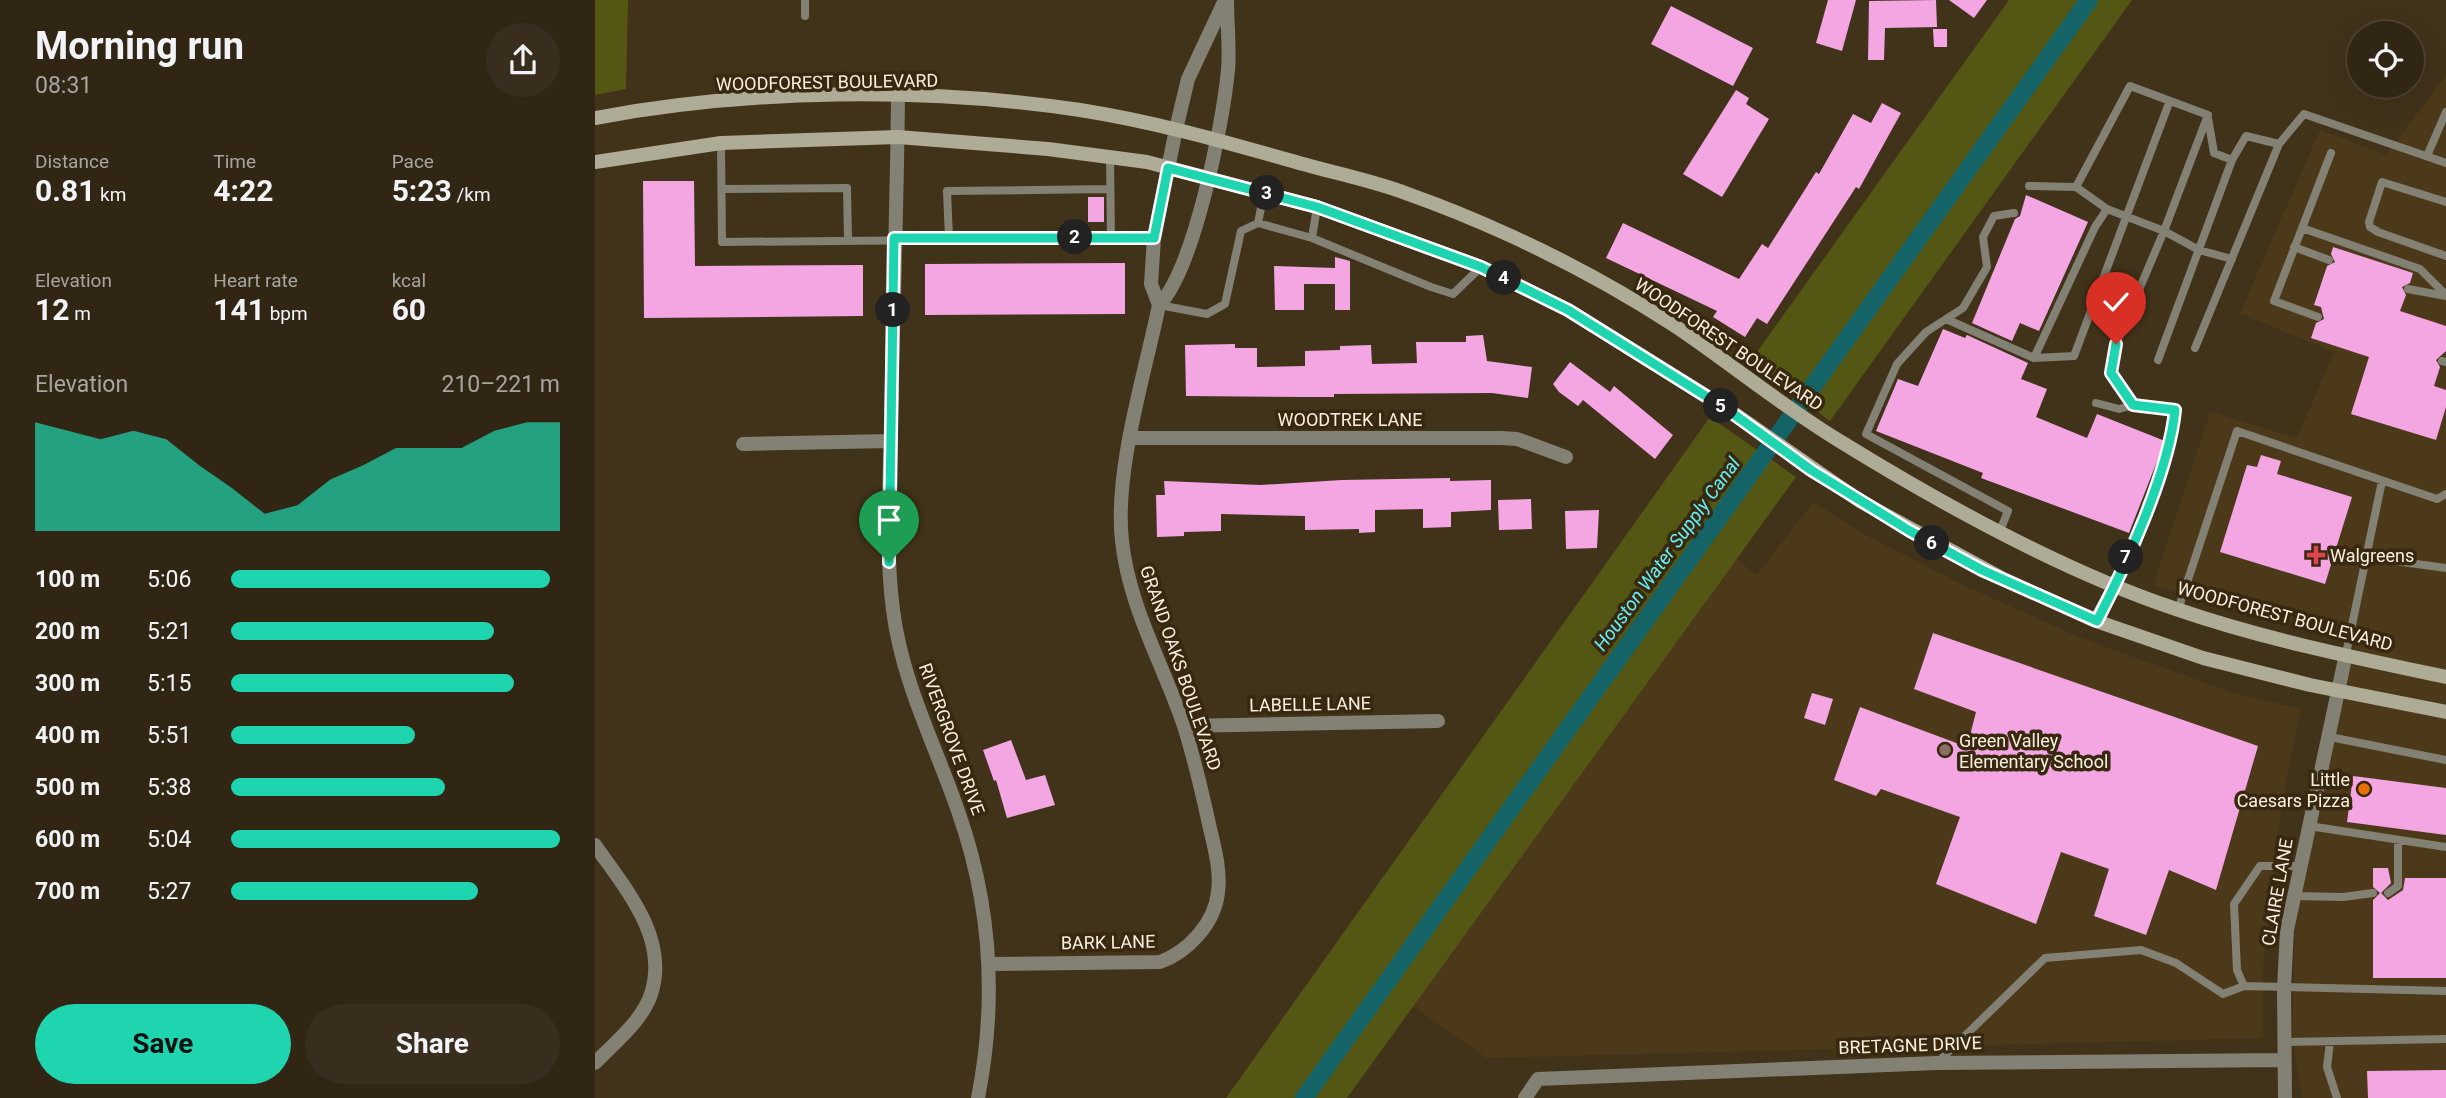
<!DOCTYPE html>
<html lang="en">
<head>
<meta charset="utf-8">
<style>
	body { margin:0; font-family:Roboto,sans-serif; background:#392e1d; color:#f1f3f6; height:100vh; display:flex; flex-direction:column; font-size:26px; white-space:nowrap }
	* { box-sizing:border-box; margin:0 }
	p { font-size:23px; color:#a8a5a0 }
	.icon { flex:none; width:38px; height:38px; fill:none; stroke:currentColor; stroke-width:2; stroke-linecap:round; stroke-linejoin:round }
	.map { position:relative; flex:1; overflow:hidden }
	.panel { display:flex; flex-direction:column; background:#312614; width:595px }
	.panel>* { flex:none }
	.buttons { position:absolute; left:1752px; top:21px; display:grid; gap:14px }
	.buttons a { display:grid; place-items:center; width:77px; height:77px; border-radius:50%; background:#312614; box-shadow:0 7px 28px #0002,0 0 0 2px #4c4334; font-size:35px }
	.pin { position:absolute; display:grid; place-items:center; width:60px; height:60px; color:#fff; margin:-72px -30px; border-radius:50% 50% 50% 0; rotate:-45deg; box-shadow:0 0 7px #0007 }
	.pin .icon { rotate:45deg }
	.km { position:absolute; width:35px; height:35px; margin:-18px; border-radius:50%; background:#222; color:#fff; font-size:19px; line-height:35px; text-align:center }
	.round { display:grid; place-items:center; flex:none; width:74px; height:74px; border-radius:37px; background:#392e1d }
	.head { display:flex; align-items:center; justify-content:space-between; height:119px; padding:0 35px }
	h1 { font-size:38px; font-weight:700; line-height:52px }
	.figures { display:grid; grid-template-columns:repeat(3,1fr); gap:10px; height:119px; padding:7px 35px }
	.figures div { display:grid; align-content:center }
	.figures b { font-size:30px; font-weight:700 }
	.figures small { font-size:19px; font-weight:400 }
	.figures p { font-size:19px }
	.chart { height:196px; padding:14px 35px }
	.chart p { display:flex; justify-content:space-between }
	.chart svg { width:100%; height:126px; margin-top:7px; fill:#1fd5b0; opacity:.7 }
	.primary-button { display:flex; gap:14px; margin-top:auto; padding:14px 35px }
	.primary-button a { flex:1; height:80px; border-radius:42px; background:#1fd5b0; color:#111; font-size:28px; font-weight:700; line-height:80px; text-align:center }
	.primary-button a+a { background:#392e1d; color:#f1f3f6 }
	ul { padding:0 35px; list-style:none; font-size:23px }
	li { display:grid; grid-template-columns:112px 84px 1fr; align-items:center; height:52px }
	li i { height:18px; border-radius:9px; background:#1fd5b0 }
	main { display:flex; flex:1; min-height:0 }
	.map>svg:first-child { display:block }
</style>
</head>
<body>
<main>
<section class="panel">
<div class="head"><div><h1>Morning run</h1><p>08:31</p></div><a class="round"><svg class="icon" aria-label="share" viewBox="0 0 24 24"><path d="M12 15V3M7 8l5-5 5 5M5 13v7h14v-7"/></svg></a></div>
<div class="figures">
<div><p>Distance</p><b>0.81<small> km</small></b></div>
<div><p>Time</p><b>4:22</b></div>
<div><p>Pace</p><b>5:23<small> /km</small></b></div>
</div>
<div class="figures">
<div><p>Elevation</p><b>12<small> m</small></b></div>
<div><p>Heart rate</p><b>141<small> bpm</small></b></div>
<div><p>kcal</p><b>60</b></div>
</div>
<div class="chart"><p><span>Elevation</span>210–221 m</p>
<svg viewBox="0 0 160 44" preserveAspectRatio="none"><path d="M0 44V6L10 9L20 12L30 9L40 12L50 21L60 29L70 38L80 35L90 26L100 21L110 15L120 15L130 15L140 9L150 6L160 6V44z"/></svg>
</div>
<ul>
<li><b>100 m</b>5:06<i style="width:97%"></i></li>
<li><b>200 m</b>5:21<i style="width:80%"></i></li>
<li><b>300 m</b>5:15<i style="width:86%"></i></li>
<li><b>400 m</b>5:51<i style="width:56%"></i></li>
<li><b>500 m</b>5:38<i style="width:65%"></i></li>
<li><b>600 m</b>5:04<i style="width:100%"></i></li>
<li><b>700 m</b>5:27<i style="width:75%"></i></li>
</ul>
<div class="primary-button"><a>Save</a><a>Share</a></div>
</section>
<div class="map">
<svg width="1851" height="1098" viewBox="0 0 1851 1098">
	<rect width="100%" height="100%" fill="#41321a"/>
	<!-- built -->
	<path fill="#4c391a" d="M1851,75V1098H1707L1697,1034L1701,914L1762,636L1558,586L1615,412L1702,438L1739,352L1645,313L1725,130L1791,155Z
		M1218,502L1269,534L1372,587L1486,638L1639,693L1706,709L1689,792L1673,905L1668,970V1038L891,1058L818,1006L1140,558L1162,575Z"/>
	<!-- green -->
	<path fill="#545714" d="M0,0H33L31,89L0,95Z
		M1414,0H1537L1235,421L1154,363Z
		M1115,417L1201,477L752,1098H631Z"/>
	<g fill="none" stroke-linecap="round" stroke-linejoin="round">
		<!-- canal -->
		<path stroke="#146367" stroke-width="18" d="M709,1098L1494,0"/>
	</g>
	<!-- building -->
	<path fill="#f4a6e3" d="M1233,0H1261L1247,51L1221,43Z
		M1341,0L1342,27L1290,28L1289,60H1273L1274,1Z
		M1354,0H1392L1379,18Z
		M1076,6L1158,48L1138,86L1056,44Z
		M1338,29H1352V47H1339Z
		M1141,90L1154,98L1151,104L1174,119L1127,197L1088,174Z
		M1287,103L1306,113L1264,189L1261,187L1172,324L1162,318L1150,337L1118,317L1122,311L1011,258L1028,223L1144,279L1167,244L1173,248L1221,172L1224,174L1258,114L1276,123Z
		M48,181H99L100,266L268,265V316L49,318Z
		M1431,195L1493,222L1444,331L1425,323L1417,341L1377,323L1420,219L1425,216Z
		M493,197H509V222H493Z
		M1738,247L1818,273L1815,283L1807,287L1811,295L1805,311L1851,326V351L1841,360L1845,367L1839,386L1851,390V407L1841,440L1756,414L1774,357L1716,338L1721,323L1729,319L1726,307L1719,305L1732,266L1740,262L1736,254Z
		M740,257L755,261V310H740V284H709V310H680L679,266L740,268Z
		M530,263V314L330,315V264Z
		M1348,329L1370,338L1372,335L1433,363L1426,379L1452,389L1441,417L1492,438L1502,414L1570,441L1534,533L1386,478L1388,473L1281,431L1303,379L1323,386Z
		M888,335L892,361L937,367L933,398L897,393L739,394V397H710L591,396L590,345L640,344V348H662V367L710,366V351L745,350V346L776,345L777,364L822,363L821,342H871V336Z
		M975,362L1015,392L1019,386L1078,435L1060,459L988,400L983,406L964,392L958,384Z
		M1666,455L1686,461L1682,474L1757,497L1730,584L1625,552L1652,465L1662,467Z
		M855,478V481L896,480V510L856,512V527L828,528V509L780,510V532L764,533V529L710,530V516L626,514V531L589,532V536L562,537L561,495H570L569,481L665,485L747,480Z
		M936,499L937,529L904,530L903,500Z
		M1004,510L1002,548L971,549L970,511Z
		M1338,633L1663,746L1621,890L1574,870L1551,935L1499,916L1514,869L1466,852L1441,924L1341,884L1365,817L1286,789L1281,796L1239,780L1265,707L1372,747L1381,712L1319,689Z
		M1217,693L1238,699L1230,725L1209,718Z
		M416,740L431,780L450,775L460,805L412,818L401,780L399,781L388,750Z
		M1758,776L1851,788V835L1752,822Z
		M1778,868H1793L1796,883L1786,893L1793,900L1808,890L1810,878H1851V978H1778V900L1785,893L1778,887Z
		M1851,1070V1098H1773L1772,1071Z"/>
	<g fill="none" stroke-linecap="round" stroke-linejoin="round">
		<!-- service -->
		<path stroke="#828173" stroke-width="8" d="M210,16V0
			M1613,118L1619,153L1637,160
			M126,143L127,242L559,238
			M1832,156L1851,112
			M515,157L516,237
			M1434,186L1481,187L1512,209L1569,231L1604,250L1637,259
			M1481,187L1535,86L1613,115
			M127,189L252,188L253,239
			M1851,202L1787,182L1774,222L1775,227L1783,232L1851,256
			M663,223L669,193
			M1707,228L1825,269L1851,295
			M354,238L352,191L515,189
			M717,238L722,207
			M1699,247L1734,260
			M1813,289L1851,296
			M564,305L612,314L630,304L646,231L663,223L717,238L836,287L858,294L886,267
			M1723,317L1679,301L1736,153
			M1351,319L1439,358L1479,356L1574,103
			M1600,348L1684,144L1709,114L1851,163
			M1439,358L1500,227L1512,209
			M1563,360L1637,160L1651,136L1684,144
			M1847,361L1851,362
			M1501,403L1524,409L1538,405
			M1405,531L1413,511L1271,434L1302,364L1331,332L1368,308L1392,267L1388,237L1399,216L1419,213
			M1771,557L1851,568
			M1520,585L1577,442L1580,410L1538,405L1516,373L1521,344L1569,231L1613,115
			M1583,610L1642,431L1842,499L1851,494
			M1751,654L1787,481
			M1735,737L1851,760
			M1714,826L1851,847
			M1707,866H1665L1639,904L1642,970L1649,986L1851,991
			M1793,893L1803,886V840
			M1700,896L1748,897L1778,893
			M1689,1042L1851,1039
			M1735,1042L1732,1067L1742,1098
			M1342,1063L1450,958L1546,950L1581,963L1628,994L1649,986"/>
		<!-- minor -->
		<path stroke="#828173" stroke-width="14" d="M303,96C302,206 298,315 296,425C295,486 290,549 298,610C307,682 340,744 363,811C396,904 402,1001 383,1098
			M564,305C599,269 628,124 633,70C635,48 632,24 632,1
			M536,438H906L922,439L971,457
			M148,444L296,441
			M589,726L843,721
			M0,845C29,887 73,936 57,991C49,1020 20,1042 0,1063
			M394,964L565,962C593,952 620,923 623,892C626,870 619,846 614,824C607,792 599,758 589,726C568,664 534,607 527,541C519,471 550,374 564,305L556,284L559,238L581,129L593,79L630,0
			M930,1098L943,1079L1342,1063L1689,1060
			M1690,1098L1689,988L1692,930L1751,654"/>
		<!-- secondary -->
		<path stroke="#aeab96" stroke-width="14" d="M0,118C155,89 330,87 485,110C562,122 634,143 708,164C743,174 779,181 813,194C847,206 881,220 914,235C971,261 1028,292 1080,326C1135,363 1187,406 1243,440C1345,503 1467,571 1581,609C1668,639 1761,658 1851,677
			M0,162L126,143L303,137L453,149L552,162L722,207L886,267L973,310L1134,410L1265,501L1408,579L1501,621L1608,658L1715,685L1851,712
			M1501,621L1520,585"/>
	</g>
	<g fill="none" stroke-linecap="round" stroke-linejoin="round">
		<!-- route casing -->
		<g stroke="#fff" stroke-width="14">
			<path id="route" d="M294,562L299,238H559L573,168L722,207L886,267L973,310L1133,410L1216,470L1315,531L1387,570L1502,621C1531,565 1574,472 1580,410L1538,405L1516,373L1521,344"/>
		</g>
		<!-- route -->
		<use href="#route" stroke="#1fd5b0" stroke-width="9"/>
	</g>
	<!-- markers -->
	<path fill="#e0444e" stroke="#37280f" stroke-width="2.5" d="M1717.5 544.5h7v7h7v7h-7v7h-7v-7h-7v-7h7z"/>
	<circle fill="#8d6e63" stroke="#37280f" stroke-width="2.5" cx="1350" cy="750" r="7"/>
	<circle fill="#e8710a" stroke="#37280f" stroke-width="2.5" cx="1769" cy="789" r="7"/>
	<g text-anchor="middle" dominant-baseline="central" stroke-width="7" stroke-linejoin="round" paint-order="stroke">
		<!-- street labels -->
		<g font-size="18" fill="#f9efe1" stroke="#37280f">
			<text transform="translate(232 82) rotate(-1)">WOODFOREST BOULEVARD</text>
			<text transform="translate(1134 344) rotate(34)">WOODFOREST BOULEVARD</text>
			<text x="755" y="419">WOODTREK LANE</text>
			<text transform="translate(1690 616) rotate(15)">WOODFOREST BOULEVARD</text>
			<text transform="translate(586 668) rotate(71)">GRAND OAKS BOULEVARD</text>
			<text transform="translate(715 704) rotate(-1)">LABELLE LANE</text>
			<text transform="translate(357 739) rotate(70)">RIVERGROVE DRIVE</text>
			<text transform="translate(1682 892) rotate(-80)">CLAIRE LANE</text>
			<text transform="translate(513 942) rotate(-1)">BARK LANE</text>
			<text transform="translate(1315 1045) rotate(-2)">BRETAGNE DRIVE</text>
		</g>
		<!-- poi labels -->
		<g font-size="18" fill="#f9efe1" stroke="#37280f" text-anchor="start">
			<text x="1735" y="555">Walgreens</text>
			<text x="1364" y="740">Green Valley<tspan x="1364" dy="21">Elementary School</tspan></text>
			<text x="1755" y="779" text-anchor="end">Little<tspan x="1755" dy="21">Caesars Pizza</tspan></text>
		</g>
		<!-- water labels -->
		<g font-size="19" font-style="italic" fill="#64eff6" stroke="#37280f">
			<text transform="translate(1072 554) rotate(-54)">Houston Water Supply Canal</text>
		</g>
	</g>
</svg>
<div class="buttons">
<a><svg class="icon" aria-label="locate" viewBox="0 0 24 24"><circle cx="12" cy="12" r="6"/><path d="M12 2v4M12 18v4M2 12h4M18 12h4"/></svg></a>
</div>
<div class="pin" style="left:294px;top:562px;background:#1e9e55"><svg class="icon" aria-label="arrive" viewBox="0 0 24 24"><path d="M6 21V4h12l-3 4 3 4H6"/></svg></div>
<div class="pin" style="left:1521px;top:344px;background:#d93025"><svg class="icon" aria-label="check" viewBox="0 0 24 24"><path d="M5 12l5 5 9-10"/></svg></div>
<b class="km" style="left:298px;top:310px">1</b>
<b class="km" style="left:480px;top:237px">2</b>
<b class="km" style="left:672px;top:193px">3</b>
<b class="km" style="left:909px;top:278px">4</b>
<b class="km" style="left:1126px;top:406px">5</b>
<b class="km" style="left:1337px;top:543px">6</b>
<b class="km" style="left:1531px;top:557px">7</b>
</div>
</main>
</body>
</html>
